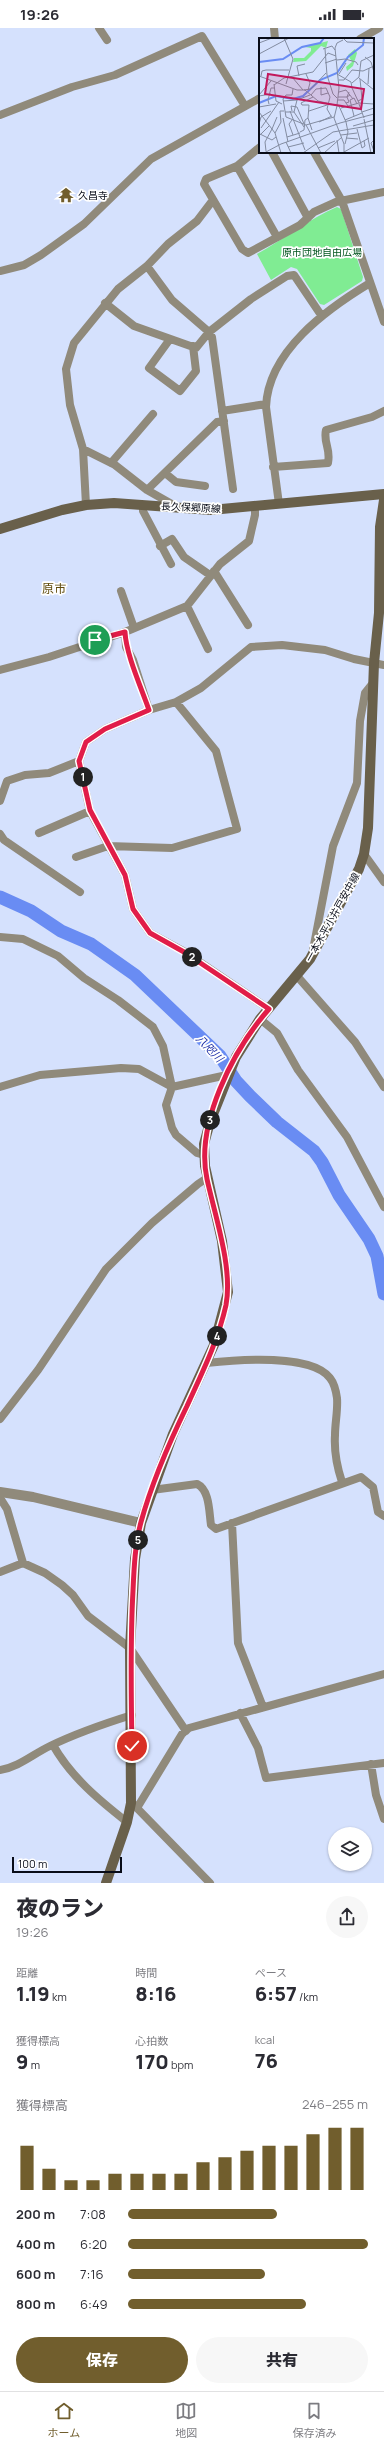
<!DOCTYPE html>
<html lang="ja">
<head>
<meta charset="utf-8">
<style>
	body { margin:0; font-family:Manrope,"Noto Sans JP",sans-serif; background:#f7f7f7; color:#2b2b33; height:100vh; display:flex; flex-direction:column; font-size:15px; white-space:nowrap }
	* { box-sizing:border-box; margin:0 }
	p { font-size:13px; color:#7c7c81 }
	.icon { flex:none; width:22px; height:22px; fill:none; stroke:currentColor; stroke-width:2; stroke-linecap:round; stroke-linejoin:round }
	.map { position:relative; height:1855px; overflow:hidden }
	.drawer { display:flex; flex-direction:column; background:#fff; flex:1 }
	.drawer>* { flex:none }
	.tools { position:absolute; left:328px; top:1799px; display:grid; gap:8px }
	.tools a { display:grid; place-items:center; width:44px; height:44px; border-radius:50%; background:#fff; box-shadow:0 1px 3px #0004; font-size:20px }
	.scale { position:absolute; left:12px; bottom:10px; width:110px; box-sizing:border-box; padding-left:4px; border:2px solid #080c18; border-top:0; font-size:11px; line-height:14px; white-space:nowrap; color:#080c18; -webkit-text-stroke:3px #fff; paint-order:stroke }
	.pin { position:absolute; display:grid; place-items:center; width:34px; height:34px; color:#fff; margin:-17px; border:2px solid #fff; border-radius:50%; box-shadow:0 1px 4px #0007 }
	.km { position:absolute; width:20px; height:20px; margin:-10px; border-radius:50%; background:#222; color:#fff; font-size:11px; line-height:20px; text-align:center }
	.round { display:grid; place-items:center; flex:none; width:42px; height:42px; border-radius:21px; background:#f7f7f7 }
	.head { display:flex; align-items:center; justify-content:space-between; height:68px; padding:0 16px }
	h1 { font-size:22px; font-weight:800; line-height:30px }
	.metrics { display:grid; grid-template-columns:repeat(3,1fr); gap:6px; height:68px; padding:4px 16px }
	.metrics div { display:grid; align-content:center }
	.metrics b { font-size:20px; font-weight:800 }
	.metrics small { font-size:11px; font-weight:400 }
	.metrics p { font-size:11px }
	.chart { height:112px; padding:8px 16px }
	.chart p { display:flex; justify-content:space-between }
	.chart svg { width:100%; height:72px; margin-top:4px; stroke:#715e2d; stroke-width:6 }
	.primary-button { display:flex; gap:8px; margin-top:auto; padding:8px 16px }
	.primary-button a { flex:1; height:46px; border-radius:24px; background:#715e2d; color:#fff; font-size:16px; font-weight:800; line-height:46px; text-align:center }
	.primary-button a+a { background:#f7f7f7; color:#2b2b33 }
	ul { padding:0 16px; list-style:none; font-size:13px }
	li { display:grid; grid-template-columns:64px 48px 1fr; align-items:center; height:30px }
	li i { height:10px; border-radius:5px; background:#715e2d }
	.status { display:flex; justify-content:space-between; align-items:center; height:28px; padding:0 20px; background:#fff; direction:ltr }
	.status svg { height:11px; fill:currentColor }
	.tab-bar { display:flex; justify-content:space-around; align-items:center; height:56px; border-top:1px solid #e1e1e2; background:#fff; font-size:11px; color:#7c7c81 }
	.tab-bar a { display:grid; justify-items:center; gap:2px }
	.tab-bar .active { color:#715e2d }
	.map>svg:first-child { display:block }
</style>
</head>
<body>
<div class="status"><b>19:26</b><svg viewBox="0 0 49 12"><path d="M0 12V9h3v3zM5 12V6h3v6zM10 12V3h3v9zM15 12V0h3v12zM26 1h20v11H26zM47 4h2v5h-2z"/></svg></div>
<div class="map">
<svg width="384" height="1855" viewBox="0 0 384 1855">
	<rect width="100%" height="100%" fill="#d5e1fd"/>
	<!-- green -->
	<path fill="#80ec93" d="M337,179L341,181L363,249L362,253L324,277L320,276L297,241L291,239L271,252L257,226C284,211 309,191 337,179Z"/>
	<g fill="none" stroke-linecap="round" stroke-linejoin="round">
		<!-- river -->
		<path stroke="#698cf3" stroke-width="13" d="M0,869L31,883L61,903L91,916L135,947L220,1028L236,1053L250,1068L277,1094L314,1123L322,1134L339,1167L369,1211L377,1228L384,1266"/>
		<!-- minor -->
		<path stroke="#908a7b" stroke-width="8" d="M99,0L107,12
			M274,0L275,11
			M360,11L379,0
			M0,87L72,59L115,47L202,8L245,78
			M260,119L237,138L206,151L204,156L242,221L248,225L300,197L314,184L336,174L384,164
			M272,124L308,190
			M314,124L342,173L384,294
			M237,138L277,209
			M147,238L172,272L209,304L251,271L287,248L294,247L321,287
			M0,243L24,237L41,227L84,196L151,131L260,70
			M105,275L134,298L196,320L209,304
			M209,304L212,309L233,461
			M170,311L149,340L180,363L196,343L193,318
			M222,383L266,376
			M83,421L86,477
			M111,435L153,386
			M273,439L328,435C331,420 323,415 326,402L372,389L384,383
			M165,445L176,454L205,458
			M147,462L217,394L224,393
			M279,476L266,379C268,323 327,281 370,255
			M143,477V483L171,536
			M177,479L147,462L115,437L83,421L70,377L66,341L74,315L118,261L147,238L168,216L197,193L213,172
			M160,518L172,511L184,529L210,547
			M214,543L248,597
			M121,563L134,600
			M187,578L208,621
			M125,604L126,619L133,632L149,682
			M0,642L49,629L125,604L187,578L220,536L249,513L255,487V479
			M0,773L7,753L25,747L49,745L79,733
			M39,805L90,783
			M0,806L4,812L80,864
			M364,826L384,854
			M76,829L108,818L172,820L237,801L216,723L176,674
			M0,909L23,911L58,928L84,950L118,972L153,999L163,1018L172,1059L166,1077L172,1100L176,1107L197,1125L204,1127
			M313,922L333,818L357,755L360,693L365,665L373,655
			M297,948L355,1014L384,1059
			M269,981L185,924L150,905L133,881L125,847L90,783L79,733L86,714L105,701L149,682L176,674L201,660L251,619L282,617L325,622L354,631L384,637
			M260,991L277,1005L298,1042L347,1109L384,1179
			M0,1059L40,1047L121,1040L139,1041L172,1059L227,1047
			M206,1335C234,1332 311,1325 330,1350C334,1355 336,1363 337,1370C338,1382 335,1395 335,1407C334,1423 337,1439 342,1454
			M0,1391L38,1342L106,1241L152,1195L198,1156L207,1150
			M152,1462L197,1456C210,1462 209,1485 211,1497L216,1501L361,1449L373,1459L378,1484L384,1488
			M0,1470L7,1481L23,1535
			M232,1495L238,1615L263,1679
			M0,1544L23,1535L45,1545L62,1557L73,1567L88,1588L130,1620L186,1703
			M240,1685L258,1720L266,1750L384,1735
			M53,1717C71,1749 99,1772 127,1794
			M371,1736L376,1767L384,1791
			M0,1742C19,1739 33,1726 50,1718C77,1705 103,1696 132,1687
			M133,1776L210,1855
			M137,1780L182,1706L189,1700L384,1646"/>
		<!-- tertiary -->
		<path stroke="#908a7b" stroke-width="10" d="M0,1464L33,1469L141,1495"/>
		<!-- secondary -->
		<path stroke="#69604b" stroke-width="10" d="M0,501L62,482L86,477L114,475L211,482L384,466
			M106,1855L127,1794L131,1775L130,1620L135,1531L141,1495L173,1406L214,1317L228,1264L222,1213L205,1138L204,1116L210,1094L236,1029L260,991L310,931L359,841L364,826L368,800L374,635L379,585L380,499L384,472"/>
	</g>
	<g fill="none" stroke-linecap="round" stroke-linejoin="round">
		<!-- route casing -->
		<g stroke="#fff" stroke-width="8">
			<path id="route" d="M95,612L125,604C126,626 141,659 149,682L105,701L86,714L79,733L90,782L125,847L133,881L150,905L184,924L269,981C233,1022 195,1096 207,1151C215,1188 233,1240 226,1277C218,1313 202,1345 187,1378C169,1415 152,1454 141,1494C135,1516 134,1540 133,1563C130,1615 131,1666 132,1718"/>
		</g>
		<!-- route -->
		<use href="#route" stroke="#e11d48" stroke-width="5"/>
	</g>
	<!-- icons -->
	<defs>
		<g id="temple-bare" transform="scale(1.2)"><path d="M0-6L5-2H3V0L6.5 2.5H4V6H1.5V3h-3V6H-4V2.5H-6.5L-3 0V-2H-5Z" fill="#715e2d" stroke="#fff" stroke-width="2.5" paint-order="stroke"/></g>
	</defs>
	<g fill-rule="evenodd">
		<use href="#temple-bare" x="66" y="167"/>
	</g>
	<g text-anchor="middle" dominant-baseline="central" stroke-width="3.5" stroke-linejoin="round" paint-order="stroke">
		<!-- poi labels -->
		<g font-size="10" fill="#080c18" stroke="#fff" text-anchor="start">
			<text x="78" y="167">久昌寺</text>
		</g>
		<!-- park labels -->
		<g font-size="10" fill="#00541d" stroke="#fff">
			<text x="322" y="224">原市団地自由広場</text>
		</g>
		<!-- street labels -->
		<g font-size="10" fill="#080c18" stroke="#fff">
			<text transform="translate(191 479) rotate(3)">長久保郷原線</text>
			<text transform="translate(332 889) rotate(-61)">一本木平小井戸安中線</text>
		</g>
		<!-- water labels -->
		<g font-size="11" font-style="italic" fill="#1e30a7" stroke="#fff">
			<text transform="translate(210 1020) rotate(46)">八咫川</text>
		</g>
		<!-- quarter labels -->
		<g font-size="12" fill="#614c0e" stroke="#fff">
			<text x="54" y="560">原市</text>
		</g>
	</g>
	<!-- overview -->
	<g transform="translate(259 10)">
		<rect width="115" height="115" fill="#d5e1fd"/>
		<path d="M69,3L67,10L62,8L47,23L34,24L35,20H45L52,13V10L46,9ZM96,11L98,15L94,28L88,33L87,29L93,24L89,17Z" fill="#80ec93"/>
		<path fill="none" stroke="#698cf3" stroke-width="2" d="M0,24L24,21L43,9L61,5L65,0M0,65L17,58L34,61L44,58L61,42L78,35L89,19L104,7L105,0"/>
		<path fill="none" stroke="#838ca1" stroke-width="1" d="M25,0L34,21L27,46M84,0L88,4L115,5M0,5L13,0M64,11L73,8L76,12M66,11L68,37L74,56L78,60M0,16L30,0M106,19L112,24L115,34M78,22L86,21L97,24L99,27M66,25L78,21M47,36L51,45L49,52M78,36L92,44L93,50L100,65M80,36L87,25M0,38L38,52H46L59,63L80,68L87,84M2,38L3,33L7,32H30M40,38L38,28L46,26M33,39L44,52M100,40L115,52M80,42H85L93,32L104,33L115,28M93,45L100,39L102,23L115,17M15,46L17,63L23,66M109,46L110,30M15,47L25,40L54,34L69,15L77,18M62,49V57L69,55M34,51L33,57H27L24,61L27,79L47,87L75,79M45,52L52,51L67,35M80,54L87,52L94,61M0,57L12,43M52,57L57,51L67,50L71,59L68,71L72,78M0,58L12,56M79,59H88L90,54M79,62H85L89,68M24,63L38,62L51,57M99,63L103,61L101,41M87,65L90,64L88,59L91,57M10,66L9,62L12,50H16M100,66L105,80M78,67L80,50L76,10L78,5L84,2M78,68L75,80L85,106V115M0,69L17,66M82,70L100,65L115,66M31,73L46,112M33,73L32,68L38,69L45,86M50,73L68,67M0,74L16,95L22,115M26,74H35L45,89M35,74L38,62M103,74L115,70M95,78L91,62L95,60L98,66M24,80L29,104M105,81L112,115M33,82L30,86L34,97M86,82L103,75M60,84L73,78M0,86L2,79L12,73M47,87L62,115M94,88L115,82M2,90L20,64M13,91L18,79M98,91L103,110L106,108L105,103M53,92L49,80L50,67H43L42,65L54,59M41,94L45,92L46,82L49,80M16,95L22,84L21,73H25M1,96L13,102L17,99M82,97L98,95M0,98L10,88M28,99L41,95M87,100L99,101M78,102L80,115M115,102L112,105L115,113M27,104L32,115M86,106L89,94L87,84M29,109L45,105M59,110L76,103M7,113L6,104L13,91M85,114L110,100M5,115L22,106L81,85L115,76M44,115L74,94L115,87M65,115L83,99"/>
		<path fill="#c2185b" fill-opacity="0.15" stroke="#c2185b" stroke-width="2" d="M9,36L105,51L102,71L6,56Z"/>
		<rect width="115" height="115" fill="none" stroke="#080c18" stroke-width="2"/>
	</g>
</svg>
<div class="tools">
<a><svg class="icon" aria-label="layers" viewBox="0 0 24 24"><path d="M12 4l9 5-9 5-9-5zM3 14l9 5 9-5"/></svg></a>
</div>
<div class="scale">100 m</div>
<div class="pin" style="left:95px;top:612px;background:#1e9e55"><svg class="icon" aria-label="arrive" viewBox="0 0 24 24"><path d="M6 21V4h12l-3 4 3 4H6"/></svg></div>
<div class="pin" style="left:132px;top:1718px;background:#d93025"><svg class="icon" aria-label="check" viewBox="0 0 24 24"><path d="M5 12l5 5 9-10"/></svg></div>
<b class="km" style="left:83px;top:749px">1</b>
<b class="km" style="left:192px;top:929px">2</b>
<b class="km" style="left:210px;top:1092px">3</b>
<b class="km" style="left:217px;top:1308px">4</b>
<b class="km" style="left:138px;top:1512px">5</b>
</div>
<section class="drawer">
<div class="head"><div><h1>夜のラン</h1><p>19:26</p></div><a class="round"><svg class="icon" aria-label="share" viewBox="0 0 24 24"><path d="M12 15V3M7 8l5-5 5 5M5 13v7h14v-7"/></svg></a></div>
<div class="metrics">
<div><p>距離</p><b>1.19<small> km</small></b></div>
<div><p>時間</p><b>8:16</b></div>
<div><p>ペース</p><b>6:57<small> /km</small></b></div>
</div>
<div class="metrics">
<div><p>獲得標高</p><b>9<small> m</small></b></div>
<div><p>心拍数</p><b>170<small> bpm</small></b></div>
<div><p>kcal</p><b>76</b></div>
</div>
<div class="chart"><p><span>獲得標高</span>246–255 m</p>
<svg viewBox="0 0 160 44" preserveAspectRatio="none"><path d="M5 44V17M15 44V31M25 44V38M35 44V38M45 44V34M55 44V34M65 44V34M75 44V34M85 44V27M95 44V24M105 44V20M115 44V17M125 44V17M135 44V10M145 44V6M155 44V6"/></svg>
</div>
<ul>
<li><b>200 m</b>7:08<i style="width:62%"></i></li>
<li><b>400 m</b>6:20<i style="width:100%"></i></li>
<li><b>600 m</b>7:16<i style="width:57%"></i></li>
<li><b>800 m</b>6:49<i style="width:74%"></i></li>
</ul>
<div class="primary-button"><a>保存</a><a>共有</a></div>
</section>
<nav class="tab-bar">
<a class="active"><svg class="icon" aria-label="home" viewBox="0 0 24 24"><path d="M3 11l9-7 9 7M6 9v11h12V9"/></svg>ホーム</a>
<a><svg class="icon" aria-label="map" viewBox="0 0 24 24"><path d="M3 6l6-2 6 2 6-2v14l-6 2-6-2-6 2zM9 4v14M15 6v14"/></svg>地図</a>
<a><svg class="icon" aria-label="saved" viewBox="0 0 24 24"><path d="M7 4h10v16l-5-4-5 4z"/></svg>保存済み</a>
</nav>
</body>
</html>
